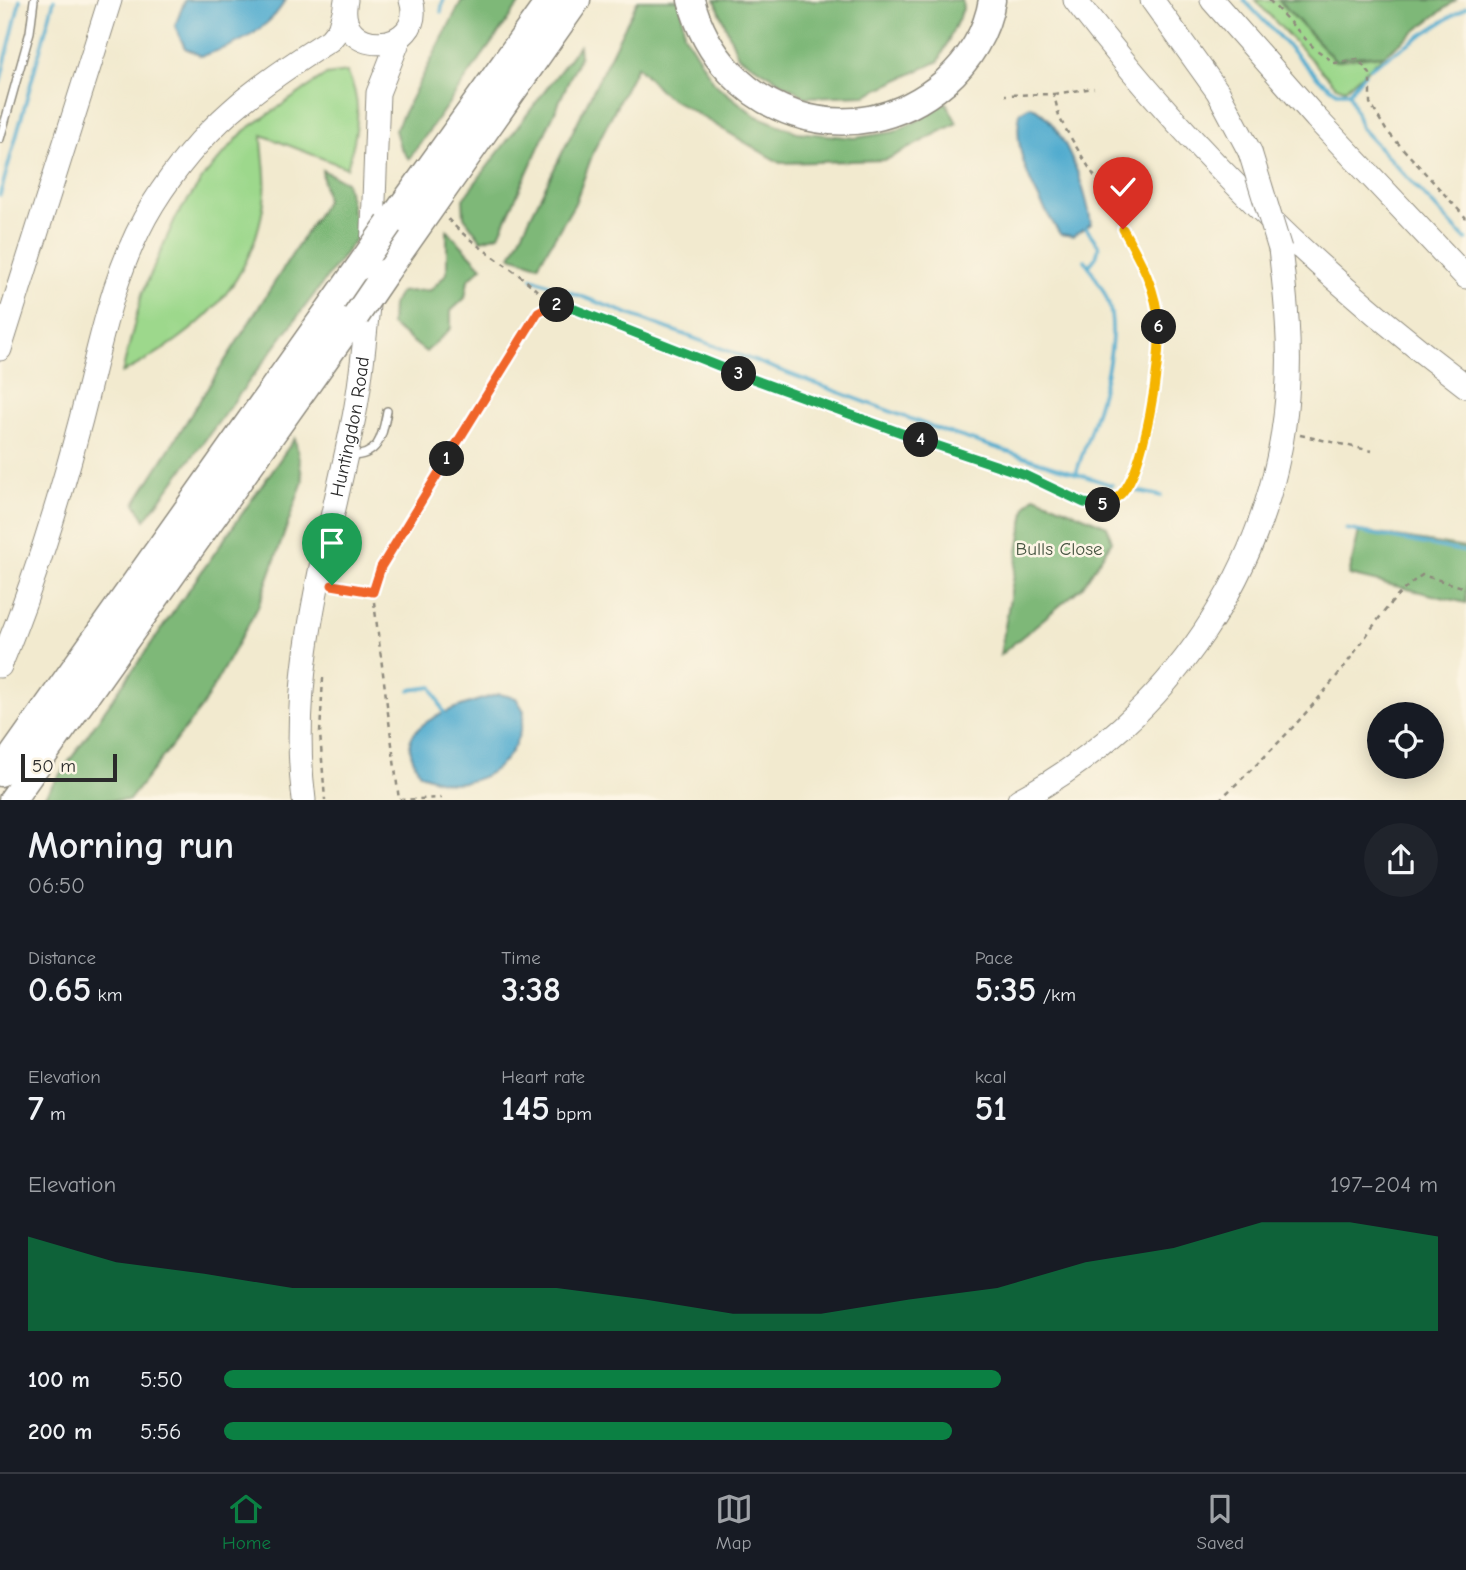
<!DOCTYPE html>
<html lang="en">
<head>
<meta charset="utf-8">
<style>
	body { margin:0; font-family:"Comic Neue",sans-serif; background:#20242c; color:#f1f3f6; height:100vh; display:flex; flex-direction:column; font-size:26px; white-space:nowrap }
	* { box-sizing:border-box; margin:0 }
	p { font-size:23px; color:#9ea1a6 }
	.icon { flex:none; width:38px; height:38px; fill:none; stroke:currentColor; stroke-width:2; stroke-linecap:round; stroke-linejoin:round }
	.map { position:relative; height:800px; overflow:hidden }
	.panel { display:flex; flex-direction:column; background:#171b24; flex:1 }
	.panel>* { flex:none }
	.fabs { position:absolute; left:1367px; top:702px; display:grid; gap:14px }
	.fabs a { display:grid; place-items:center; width:77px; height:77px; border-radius:50%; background:#171b24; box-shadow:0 4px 18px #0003; font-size:35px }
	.scale { position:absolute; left:21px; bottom:18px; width:96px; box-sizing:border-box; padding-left:7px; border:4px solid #2b2b2b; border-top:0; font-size:19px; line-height:24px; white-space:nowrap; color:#2b2b2b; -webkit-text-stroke:5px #fcf5e5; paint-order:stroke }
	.pin { position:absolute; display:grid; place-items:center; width:60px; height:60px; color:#fff; margin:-72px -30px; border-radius:50% 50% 50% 0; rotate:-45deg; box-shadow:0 0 7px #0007 }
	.pin .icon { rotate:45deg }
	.km { position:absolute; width:35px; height:35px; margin:-18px; border-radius:50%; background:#222; color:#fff; font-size:19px; line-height:35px; text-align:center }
	.round { display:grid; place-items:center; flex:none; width:74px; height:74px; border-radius:37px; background:#20242c }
	.overview { display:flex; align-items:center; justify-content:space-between; height:119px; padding:0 28px }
	h1 { font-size:38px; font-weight:800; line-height:52px }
	.figures { display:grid; grid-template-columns:repeat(3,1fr); gap:10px; height:119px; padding:7px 28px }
	.figures div { display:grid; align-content:center }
	.figures b { font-size:35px; font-weight:800 }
	.figures small { font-size:19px; font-weight:400 }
	.figures p { font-size:19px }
	.chart { height:196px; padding:14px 28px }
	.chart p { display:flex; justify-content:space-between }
	.chart svg { width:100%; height:126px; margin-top:7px; fill:#0b8043; opacity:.7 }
	ul { padding:0 28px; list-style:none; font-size:23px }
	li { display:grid; grid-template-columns:112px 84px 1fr; align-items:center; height:52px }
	li i { height:18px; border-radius:9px; background:#0b8043 }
	.menu { display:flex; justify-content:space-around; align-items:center; height:98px; border-top:2px solid #363941; background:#171b24; font-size:19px; color:#9ea1a6 }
	.menu a { display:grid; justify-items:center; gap:4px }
	.menu .selected { color:#0b8043 }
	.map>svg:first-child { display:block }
</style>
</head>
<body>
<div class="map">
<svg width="1466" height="800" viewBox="0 0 1466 800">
	<rect width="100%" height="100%" fill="#fcf5e5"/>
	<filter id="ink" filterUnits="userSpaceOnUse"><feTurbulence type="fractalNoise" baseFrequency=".0143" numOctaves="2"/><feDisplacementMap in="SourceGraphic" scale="14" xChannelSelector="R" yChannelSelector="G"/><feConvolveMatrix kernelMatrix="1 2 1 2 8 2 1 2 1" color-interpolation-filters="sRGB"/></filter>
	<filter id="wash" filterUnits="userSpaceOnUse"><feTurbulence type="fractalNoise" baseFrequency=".00686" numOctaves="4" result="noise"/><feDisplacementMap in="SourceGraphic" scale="28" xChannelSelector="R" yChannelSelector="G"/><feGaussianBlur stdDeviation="1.57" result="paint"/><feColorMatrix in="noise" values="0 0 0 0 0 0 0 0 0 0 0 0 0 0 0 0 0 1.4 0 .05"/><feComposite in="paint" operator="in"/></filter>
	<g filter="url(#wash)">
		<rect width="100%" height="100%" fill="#f2eacf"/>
		<!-- green -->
		<path fill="#9dd88c" stroke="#64825c" stroke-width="2" d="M1255,0H1278L1335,61L1384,55L1345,89L1336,86Z
			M347,72C364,103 357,135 347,168L262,135C262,154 267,175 265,194C255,284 199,334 122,373L142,294L175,219L205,175L244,131L326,75Z"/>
		<!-- forest -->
		<path fill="#7eb878" stroke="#547252" stroke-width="2" d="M462,0H522L409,159L400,147L395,130Z
			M638,0H681L684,34L715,84L756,116L797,132L855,138L894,132L923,118L946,102L957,123L886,160L780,163L665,95L637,66L594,150L575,203L538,265L511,256Z
			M715,0H962L963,9L939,61L866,95L806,97L738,56Z
			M1279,0H1456L1384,55L1346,57L1336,61Z
			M579,46L580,56L499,235L481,240L464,217L463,199Z
			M322,170L346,182L358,236L145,520L135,503L326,201Z
			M447,230L482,267L468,280L465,298L451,311V328L426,352L391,325L392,305L400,292L431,290L447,273Z
			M295,438L303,481L258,607L202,707L129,800H42Z
			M1035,496L1107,526L1112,541L1082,587L1000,655L1026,506Z
			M1359,531L1466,548V603L1349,575Z"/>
		<!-- water -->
		<path fill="#51accf" stroke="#3e6c7d" stroke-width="2" d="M185,0H286C266,32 236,46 201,56L185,48L175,26Z
			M1030,106C1063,119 1087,191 1091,224L1073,236L1060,234C1038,200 1011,154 1020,112Z
			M499,694L516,698L524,711C520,751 497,782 453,783C443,783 430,777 420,774C416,765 409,754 410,743C414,716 477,701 499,694Z"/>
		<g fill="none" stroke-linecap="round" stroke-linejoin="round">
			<!-- stream -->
			<path stroke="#51accf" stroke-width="3.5" d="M1244,0L1320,80L1337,92H1349
				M441,12L443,0
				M1370,68L1466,7
				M1365,73L1349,92L1361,128L1466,240
				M0,83L20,0
				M0,195L54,0
				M1086,228L1099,246L1096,257L1089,266
				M532,278L943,431L1112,485
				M1076,474C1090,428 1118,361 1111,314C1108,294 1095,277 1085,260
				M1137,491L1161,496
				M1346,529L1466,552
				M410,690L432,687L444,713"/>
		</g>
	</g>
	<g filter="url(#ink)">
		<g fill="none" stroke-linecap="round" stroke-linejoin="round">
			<!-- service casing -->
			<g stroke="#8e8a7d" stroke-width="10">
				<path id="service" d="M0,139L30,32L34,0
					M350,456C380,456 382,436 387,411
					M320,583L373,592"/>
			</g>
			<!-- primary casing -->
			<g stroke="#8e8a7d" stroke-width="25">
				<g id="primary">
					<path d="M346,0C333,60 428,54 411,0"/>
					<path d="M372,254L378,93L400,37"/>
					<path id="s1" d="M304,800C287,669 329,543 354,417C362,377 365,336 369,295"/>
				</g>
			</g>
			<!-- trunk casing -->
			<g stroke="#8e8a7d" stroke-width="25">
				<path id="trunk" d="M1075,0C1186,145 1320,276 1466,386
					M1152,0L1218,92L1250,152
					M1212,0L1316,118L1466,277
					M0,349L110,0
					M0,666C33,586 59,503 81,419C100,346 113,269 153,204C201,127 255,87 330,40L339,29L344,12
					M1019,800C1168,720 1274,567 1287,397C1291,347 1286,299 1280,249"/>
			</g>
			<!-- motorway casing -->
			<g stroke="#8e8a7d" stroke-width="29">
				<path id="motorway" d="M691,0C721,115 853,161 945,82C969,61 987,32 992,0
					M389,224L550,0
					M386,272L577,0
					M0,773L359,267
					M12,800L356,316"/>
			</g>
			<!-- path -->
			<path stroke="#8e8a7d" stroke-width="2.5" stroke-dasharray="5 5" stroke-linecap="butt" d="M1269,0L1314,48L1335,63L1358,59L1370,74V103L1386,130L1466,218
				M1054,94L1094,88
				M448,219C476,251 528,273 550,306
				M1300,435L1372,451
				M376,582L381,567L538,312L553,304L571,308C718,367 865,421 1014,472C1037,479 1079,511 1103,505C1129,498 1135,468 1141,446C1154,404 1165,353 1158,310C1148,249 1089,173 1059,117L1054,94L1005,95
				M374,602L399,800L442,798
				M323,678L320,733L325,800
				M1219,800C1263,760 1303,719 1340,672C1366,639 1387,599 1422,575L1466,588"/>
			<!-- service -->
			<use href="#service" stroke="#fff" stroke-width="7"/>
			<!-- primary -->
			<use href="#primary" stroke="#fff" stroke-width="23"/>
			<!-- trunk -->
			<use href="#trunk" stroke="#fff" stroke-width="23"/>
			<!-- motorway -->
			<use href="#motorway" stroke="#fff" stroke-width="26"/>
			<!-- trunk-bridge casing -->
			<g stroke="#8e8a7d" stroke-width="25" stroke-linecap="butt">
				<path id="trunk-bridge" d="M1250,152L1280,249"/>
			</g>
			<!-- motorway-bridge casing -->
			<g stroke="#8e8a7d" stroke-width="29" stroke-linecap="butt">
				<path id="motorway-bridge" d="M359,267L389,224
					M356,316L386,272"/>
			</g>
			<!-- trunk-bridge -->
			<use href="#trunk-bridge" stroke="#fff" stroke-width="23"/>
			<!-- motorway-bridge -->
			<use href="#motorway-bridge" stroke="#fff" stroke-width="26"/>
		</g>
	</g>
	<g fill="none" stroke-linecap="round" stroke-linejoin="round" filter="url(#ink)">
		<!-- split-1 casing -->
		<g stroke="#fff" stroke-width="14">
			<path id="split-1" d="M332,585L373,592L381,567L447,459"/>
		</g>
		<!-- split-2 casing -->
		<g stroke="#fff" stroke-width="14">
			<path id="split-2" d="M447,459L538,312L553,304L557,305"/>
		</g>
		<!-- split-3 casing -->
		<g stroke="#fff" stroke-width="14">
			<path id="split-3" d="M557,305L572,308L739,374"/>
		</g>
		<!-- split-4 casing -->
		<g stroke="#fff" stroke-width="14">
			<path id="split-4" d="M739,374L921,440"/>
		</g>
		<!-- split-5 casing -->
		<g stroke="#fff" stroke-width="14">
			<path id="split-5" d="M921,440L1025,475L1084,503L1103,505"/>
		</g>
		<!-- split-6 casing -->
		<g stroke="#fff" stroke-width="14">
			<path id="split-6" d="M1103,505C1109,502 1118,498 1122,493C1145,467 1161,363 1159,327"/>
		</g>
		<!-- split-7 casing -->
		<g stroke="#fff" stroke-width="14">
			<path id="split-7" d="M1123,229C1141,261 1157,290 1159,327"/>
		</g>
		<!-- split-1 -->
		<use href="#split-1" stroke="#f0652b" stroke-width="9"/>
		<!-- split-2 -->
		<use href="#split-2" stroke="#f0652b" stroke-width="9"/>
		<!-- split-3 -->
		<use href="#split-3" stroke="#22a559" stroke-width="9"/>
		<!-- split-4 -->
		<use href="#split-4" stroke="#22a559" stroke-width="9"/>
		<!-- split-5 -->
		<use href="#split-5" stroke="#22a559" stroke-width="9"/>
		<!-- split-6 -->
		<use href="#split-6" stroke="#f5b400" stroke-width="9"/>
		<!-- split-7 -->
		<use href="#split-7" stroke="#f5b400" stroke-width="9"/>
	</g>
	<g text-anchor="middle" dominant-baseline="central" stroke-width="5" stroke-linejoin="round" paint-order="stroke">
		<!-- street labels -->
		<g font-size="19" fill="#2b2b2b" stroke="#fcf5e5">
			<text stroke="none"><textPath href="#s1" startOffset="378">Huntingdon Road</textPath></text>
		</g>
		<!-- park labels -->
		<g font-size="19" fill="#485643" stroke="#fcf5e5">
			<text x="1059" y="549">Bulls Close</text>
		</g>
	</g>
</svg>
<div class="fabs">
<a><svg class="icon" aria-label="locate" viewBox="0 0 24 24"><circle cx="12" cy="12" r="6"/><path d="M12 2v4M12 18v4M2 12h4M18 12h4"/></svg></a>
</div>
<div class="scale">50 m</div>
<div class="pin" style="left:332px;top:585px;background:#1e9e55"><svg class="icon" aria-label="arrive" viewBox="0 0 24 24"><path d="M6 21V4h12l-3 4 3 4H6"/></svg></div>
<div class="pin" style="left:1123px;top:229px;background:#d93025"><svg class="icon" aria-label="check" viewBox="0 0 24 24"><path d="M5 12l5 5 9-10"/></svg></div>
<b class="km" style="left:447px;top:459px">1</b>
<b class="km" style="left:557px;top:305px">2</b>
<b class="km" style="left:739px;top:374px">3</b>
<b class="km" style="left:921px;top:440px">4</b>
<b class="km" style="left:1103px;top:505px">5</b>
<b class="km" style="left:1159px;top:327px">6</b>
</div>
<section class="panel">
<div class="overview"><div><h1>Morning run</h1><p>06:50</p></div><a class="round"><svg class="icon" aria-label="share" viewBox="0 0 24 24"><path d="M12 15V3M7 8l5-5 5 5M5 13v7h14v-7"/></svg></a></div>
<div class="figures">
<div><p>Distance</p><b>0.65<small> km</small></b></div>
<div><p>Time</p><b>3:38</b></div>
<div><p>Pace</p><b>5:35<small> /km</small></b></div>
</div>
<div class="figures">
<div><p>Elevation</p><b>7<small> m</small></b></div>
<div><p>Heart rate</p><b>145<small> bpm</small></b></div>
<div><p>kcal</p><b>51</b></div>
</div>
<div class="chart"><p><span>Elevation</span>197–204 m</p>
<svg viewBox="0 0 160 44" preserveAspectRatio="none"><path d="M0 44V11L10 20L20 24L30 29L40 29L50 29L60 29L70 33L80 38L90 38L100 33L110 29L120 20L130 15L140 6L150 6L160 11V44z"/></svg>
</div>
<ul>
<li><b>100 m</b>5:50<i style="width:64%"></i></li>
<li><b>200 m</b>5:56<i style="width:60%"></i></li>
</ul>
</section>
<nav class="menu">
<a class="selected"><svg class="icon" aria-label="home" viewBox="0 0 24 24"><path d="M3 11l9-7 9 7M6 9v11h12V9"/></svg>Home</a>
<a><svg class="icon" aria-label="map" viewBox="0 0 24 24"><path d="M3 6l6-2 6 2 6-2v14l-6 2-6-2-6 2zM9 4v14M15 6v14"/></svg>Map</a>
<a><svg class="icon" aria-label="saved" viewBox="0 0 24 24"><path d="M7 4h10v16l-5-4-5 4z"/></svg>Saved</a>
</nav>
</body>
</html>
